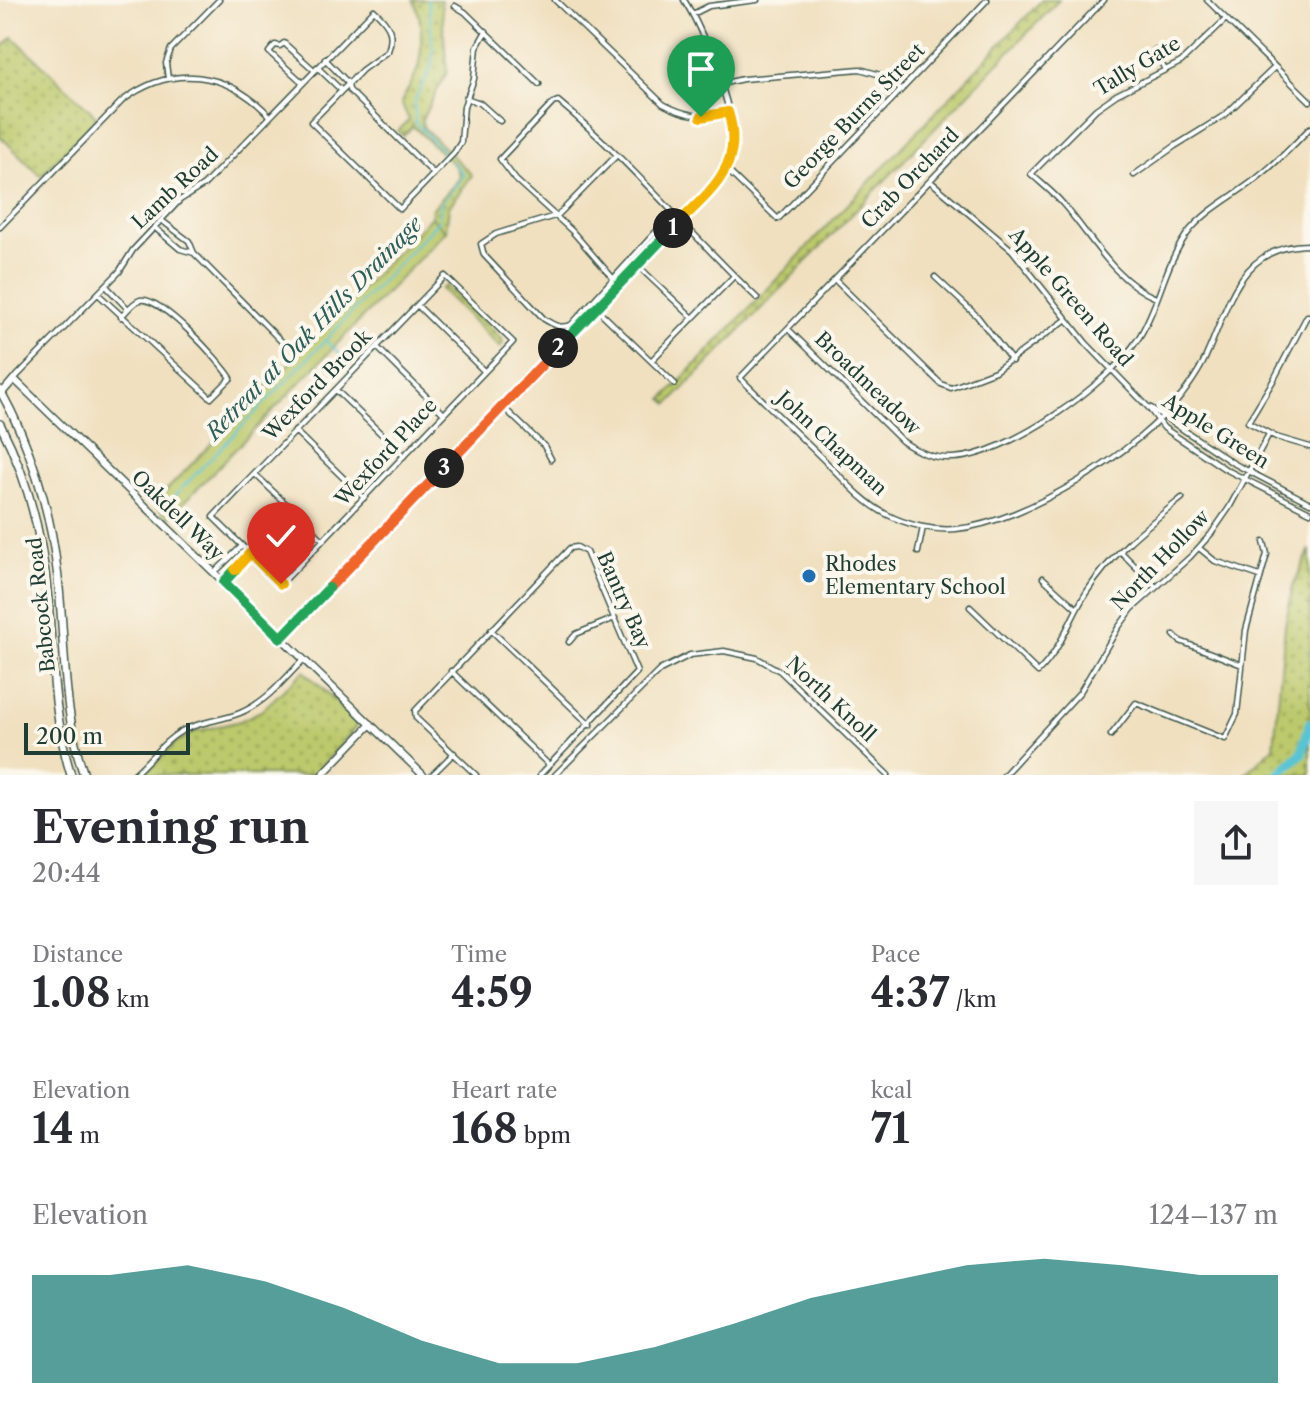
<!DOCTYPE html>
<html lang="en">
<head>
<meta charset="utf-8">
<style>
	body { margin:0; font-family:"Libre Caslon Text",serif; background:#f7f7f7; color:#2b2b33; height:100vh; display:flex; flex-direction:column; font-size:30px; white-space:nowrap }
	* { box-sizing:border-box; margin:0 }
	p { font-size:26px; color:#7c7c81 }
	.icon { flex:none; width:44px; height:44px; fill:none; stroke:currentColor; stroke-width:2; stroke-linecap:round; stroke-linejoin:round }
	.map { position:relative; height:775px; overflow:hidden }
	.details { display:flex; flex-direction:column; background:#fff; flex:1 }
	.details>* { flex:none }
	.scale { position:absolute; left:24px; bottom:20px; width:166px; box-sizing:border-box; padding-left:8px; border:4px solid #1f3d34; border-top:0; font-size:22px; line-height:28px; white-space:nowrap; color:#1f3d34; -webkit-text-stroke:6px #fbf7ec; paint-order:stroke }
	.pin { position:absolute; display:grid; place-items:center; width:68px; height:68px; color:#fff; margin:-82px -34px; border-radius:50% 50% 50% 0; rotate:-45deg; box-shadow:0 0 8px #0007 }
	.pin .icon { rotate:45deg }
	.km { position:absolute; width:40px; height:40px; margin:-20px; border-radius:50%; background:#222; color:#fff; font-size:22px; line-height:40px; text-align:center }
	.round { display:grid; place-items:center; flex:none; width:84px; height:84px; border-radius:0px; background:#f7f7f7 }
	.overview { display:flex; align-items:center; justify-content:space-between; height:136px; padding:0 32px }
	h1 { font-size:44px; font-weight:700; line-height:60px }
	.metrics { display:grid; grid-template-columns:repeat(3,1fr); gap:12px; height:136px; padding:8px 32px }
	.metrics div { display:grid; align-content:center }
	.metrics b { font-size:40px; font-weight:700 }
	.metrics small { font-size:22px; font-weight:400 }
	.metrics p { font-size:22px }
	.chart { height:224px; padding:16px 32px }
	.chart p { display:flex; justify-content:space-between }
	.chart svg { width:100%; height:144px; margin-top:8px; fill:#0f766e; opacity:.7 }
	.map>svg:first-child { display:block }
</style>
</head>
<body>
<div class="map">
<svg width="1310" height="775" viewBox="0 0 1310 775">
	<defs>
		<pattern id="grass-dots" width="8" height="8" patternUnits="userSpaceOnUse" patternTransform="scale(2)"><rect width="8" height="8" fill="#bcc96c"/><path d="M2 2h.1M6 6h.1" fill="none" stroke="#98a45a" stroke-width="1.8" stroke-linecap="round"/></pattern>
	</defs>
	<rect width="100%" height="100%" fill="#fbf7ec"/>
	<filter id="ink" filterUnits="userSpaceOnUse"><feTurbulence type="fractalNoise" baseFrequency=".0125" numOctaves="2"/><feDisplacementMap in="SourceGraphic" scale="16" xChannelSelector="R" yChannelSelector="G"/><feConvolveMatrix kernelMatrix="1 2 1 2 8 2 1 2 1" color-interpolation-filters="sRGB"/></filter>
	<filter id="wash" filterUnits="userSpaceOnUse"><feTurbulence type="fractalNoise" baseFrequency=".006" numOctaves="4" result="noise"/><feDisplacementMap in="SourceGraphic" scale="32" xChannelSelector="R" yChannelSelector="G"/><feGaussianBlur stdDeviation="1.8" result="paint"/><feColorMatrix in="noise" values="0 0 0 0 0 0 0 0 0 0 0 0 0 0 0 0 0 1.4 0 .05"/><feComposite in="paint" operator="in"/></filter>
	<g filter="url(#wash)">
		<rect width="100%" height="100%" fill="#f0e0c0"/>
		<!-- grass -->
		<path fill="url(#grass-dots)" stroke="#6e8350" stroke-width="2" d="M413,0H441L447,72L422,119L423,127L472,175L449,207L446,231L431,217L432,209L460,178L456,167L413,126L403,136L398,131L409,120L401,102C407,91 415,79 418,67C423,48 423,17 413,0Z
			M1042,0H1059L669,404L663,399Z
			M13,37L97,117L41,176L0,136V50Z
			M446,286L502,339L503,343L500,348L441,289Z
			M1310,549V775H1244L1274,747L1285,626L1293,586Z
			M304,671L356,720L357,726L314,775H145L175,743L195,732L240,721L261,711Z"/>
		<!-- park -->
		<path fill="#bcc96c" stroke="#6e8350" stroke-width="2" d="M431,217L446,231L169,518L153,504Z"/>
		<g fill="none" stroke-linecap="round" stroke-linejoin="round">
			<!-- stream -->
			<path stroke="#59c4d4" stroke-width="2" d="M428,0L433,50L431,68L415,100V122L446,155
				M326,341L352,364
				M163,508C255,412 349,318 439,220L441,204L464,175L453,162"/>
			<!-- river -->
			<path stroke="#59c4d4" stroke-width="10" d="M1278,775L1302,753L1310,723"/>
		</g>
	</g>
	<g filter="url(#ink)">
		<g fill="none" stroke-linecap="round" stroke-linejoin="round">
			<!-- street casing -->
			<g stroke="#3e5549" stroke-width="7">
				<path id="street" d="M555,0L663,104C685,116 704,119 728,112
					M1104,0L740,378C769,406 798,435 827,463C845,481 863,502 886,514C907,525 933,531 956,529C1027,522 1138,451 1182,395C1191,383 1201,369 1207,354C1230,303 1239,245 1310,245
					M1207,0L1310,101
					M455,6L465,12L539,84
					M693,14L709,6L757,0
					M1155,50L1165,70
					M325,59L348,83L349,90L434,174
					M317,67L341,90
					M168,79L166,63L171,49L219,0
					M302,82L269,52L275,45L280,46L284,43L314,70
					M720,84L743,79L860,69L884,76L901,90
					M466,98L480,103L500,121
					M616,156L558,215L496,234L481,244L484,255L544,319C554,325 560,329 571,325L672,214
					M726,169L778,219L987,0
					M1134,175L1175,146L1225,115L1275,67
					M930,181L1012,250L1086,343L1148,407L1164,428L1225,469L1310,512
					M0,227L122,101C173,62 228,72 270,116
					M154,227L180,249L194,253L189,241L161,220
					M194,253L285,345
					M637,265L693,318
					M445,276L513,342L281,584L213,517Z
					M612,277L572,231L516,180L500,159L553,103L558,101C630,161 690,234 757,298
					M935,277L977,316L1012,361
					M835,280L941,384L951,388L995,371L1067,319
					M106,286L128,309
					M98,294L211,398L231,378C221,362 160,295 140,300C133,302 126,312 121,317
					M1156,298C1114,281 1092,237 1063,204C1054,193 1042,184 1031,174L1096,109L1116,95L1181,62L1226,19
					M417,305L484,371
					M596,308L675,384
					M1310,316H1307L1273,381L1248,422L1276,437L1310,447
					M788,329L902,441C918,452 933,459 953,458C1008,456 1108,385 1138,339C1160,305 1164,263 1190,230C1209,208 1234,196 1257,178C1276,163 1293,146 1310,128
					M377,347L443,413
					M651,361L734,276
					M14,379L119,272L133,250L180,200L204,185L374,10C388,23 395,32 388,51L362,70L311,122L400,209L454,153L461,142L464,106L474,79L477,47L486,31
					M336,390L404,456
					M502,406L544,446L551,459
					M1151,408L1233,463L1310,503
					M295,431L364,498
					M255,474L323,540
					M1199,548L1215,561L1260,576
					M1120,551L1155,586
					M918,552L923,527
					M215,572L242,546
					M1043,578L1077,609
					M224,581L250,553
					M970,607L1038,672C1060,651 1070,619 1086,593C1111,554 1146,527 1182,498
					M491,630L590,725
					M1174,635L1180,641L1242,665
					M282,637L722,176C729,165 733,153 733,141C734,108 702,28 684,0
					M569,642L576,634L615,618
					M451,671L549,765
					M1111,735L1136,703L1225,739L1237,714L1246,630L1267,554L1264,542
					M133,775C150,761 161,743 180,732C199,721 220,721 240,713C266,702 284,680 303,660
					M432,775L454,753
					M476,775L416,718L415,711L570,548L577,547L586,552L637,672L540,775
					M555,775L660,670L690,655L724,651L757,658L780,671L888,775
					M1004,775L1080,692L1118,628L1132,609L1190,557L1211,534L1229,508L1269,434"/>
			</g>
			<!-- secondary casing -->
			<g stroke="#3e5549" stroke-width="9">
				<path id="secondary" d="M2,393L14,379L423,775
					M322,775L371,724"/>
			</g>
			<!-- primary casing -->
			<g stroke="#3e5549" stroke-width="10">
				<path id="primary" d="M0,390C30,444 50,508 57,570C66,638 61,709 84,775
					M0,424C28,478 43,540 48,600C53,660 53,717 71,775"/>
			</g>
			<!-- street -->
			<use href="#street" stroke="#fff" stroke-width="4"/>
			<!-- secondary -->
			<use href="#secondary" stroke="#fff" stroke-width="6"/>
			<!-- primary -->
			<use href="#primary" stroke="#fff" stroke-width="7"/>
		</g>
	</g>
	<g fill="none" stroke-linecap="round" stroke-linejoin="round" filter="url(#ink)">
		<!-- split-1 casing -->
		<g stroke="#fff" stroke-width="16">
			<path id="split-1" d="M673,228C708,193 746,167 728,112L701,117"/>
		</g>
		<!-- split-2 casing -->
		<g stroke="#fff" stroke-width="16">
			<path id="split-2" d="M558,348L673,228"/>
		</g>
		<!-- split-3 casing -->
		<g stroke="#fff" stroke-width="16">
			<path id="split-3" d="M444,468L558,348"/>
		</g>
		<!-- split-4 casing -->
		<g stroke="#fff" stroke-width="16">
			<path id="split-4" d="M329,588L444,468"/>
		</g>
		<!-- split-5 casing -->
		<g stroke="#fff" stroke-width="16">
			<path id="split-5" d="M235,570L224,582L281,638L329,588"/>
		</g>
		<!-- split-6 casing -->
		<g stroke="#fff" stroke-width="16">
			<path id="split-6" d="M235,570L250,553L281,584"/>
		</g>
		<!-- split-1 -->
		<use href="#split-1" stroke="#f5b400" stroke-width="10"/>
		<!-- split-2 -->
		<use href="#split-2" stroke="#22a559" stroke-width="10"/>
		<!-- split-3 -->
		<use href="#split-3" stroke="#f0652b" stroke-width="10"/>
		<!-- split-4 -->
		<use href="#split-4" stroke="#f0652b" stroke-width="10"/>
		<!-- split-5 -->
		<use href="#split-5" stroke="#22a559" stroke-width="10"/>
		<!-- split-6 -->
		<use href="#split-6" stroke="#f5b400" stroke-width="10"/>
	</g>
	<!-- markers -->
	<circle fill="#1f6fb2" stroke="#fbf7ec" stroke-width="3" cx="809" cy="576" r="8"/>
	<g text-anchor="middle" dominant-baseline="central" stroke-width="8" stroke-linejoin="round" paint-order="stroke">
		<!-- street labels -->
		<g font-size="20" fill="#1f3d34" stroke="#fbf7ec">
			<text transform="translate(1137 66) rotate(-31)">Tally Gate</text>
			<text transform="translate(854 116) rotate(-46)">George Burns Street</text>
			<text transform="translate(910 178) rotate(-46)">Crab Orchard</text>
			<text transform="translate(175 188) rotate(-43)">Lamb Road</text>
			<text transform="translate(1071 297) rotate(49)">Apple Green Road</text>
			<text transform="translate(868 383) rotate(44)">Broadmeadow</text>
			<text transform="translate(317 385) rotate(-46)">Wexford Brook</text>
			<text transform="translate(1216 431) rotate(32)">Apple Green</text>
			<text transform="translate(832 443) rotate(43)">John Chapman</text>
			<text transform="translate(386 452) rotate(-47)">Wexford Place</text>
			<text transform="translate(178 515) rotate(44)">Oakdell Way</text>
			<text transform="translate(1160 560) rotate(-46)">North Hollow</text>
			<text transform="translate(624 600) rotate(66)">Bantry Bay</text>
			<text transform="translate(41 605) rotate(-96)">Babcock Road</text>
			<text transform="translate(831 699) rotate(43)">North Knoll</text>
		</g>
		<!-- poi labels -->
		<g font-size="20" fill="#1f3d34" stroke="#fbf7ec" text-anchor="start">
			<text x="825" y="564">Rhodes<tspan x="825" dy="23">Elementary School</tspan></text>
		</g>
		<!-- water labels -->
		<g font-size="22" font-style="italic" fill="#2e5f5c" stroke="#fbf7ec">
			<text transform="translate(314 328) rotate(-46)">Retreat at Oak Hills Drainage</text>
		</g>
	</g>
</svg>
<div class="scale">200 m</div>
<div class="pin" style="left:701px;top:117px;background:#1e9e55"><svg class="icon" aria-label="arrive" viewBox="0 0 24 24"><path d="M6 21V4h12l-3 4 3 4H6"/></svg></div>
<div class="pin" style="left:281px;top:584px;background:#d93025"><svg class="icon" aria-label="check" viewBox="0 0 24 24"><path d="M5 12l5 5 9-10"/></svg></div>
<b class="km" style="left:673px;top:228px">1</b>
<b class="km" style="left:558px;top:348px">2</b>
<b class="km" style="left:444px;top:468px">3</b>
</div>
<section class="details">
<div class="overview"><div><h1>Evening run</h1><p>20:44</p></div><a class="round"><svg class="icon" aria-label="share" viewBox="0 0 24 24"><path d="M12 15V3M7 8l5-5 5 5M5 13v7h14v-7"/></svg></a></div>
<div class="metrics">
<div><p>Distance</p><b>1.08<small> km</small></b></div>
<div><p>Time</p><b>4:59</b></div>
<div><p>Pace</p><b>4:37<small> /km</small></b></div>
</div>
<div class="metrics">
<div><p>Elevation</p><b>14<small> m</small></b></div>
<div><p>Heart rate</p><b>168<small> bpm</small></b></div>
<div><p>kcal</p><b>71</b></div>
</div>
<div class="chart"><p><span>Elevation</span>124–137 m</p>
<svg viewBox="0 0 160 44" preserveAspectRatio="none"><path d="M0 44V11L10 11L20 8L30 13L40 21L50 31L60 38L70 38L80 33L90 26L100 18L110 13L120 8L130 6L140 8L150 11L160 11V44z"/></svg>
</div>
</section>
</body>
</html>
